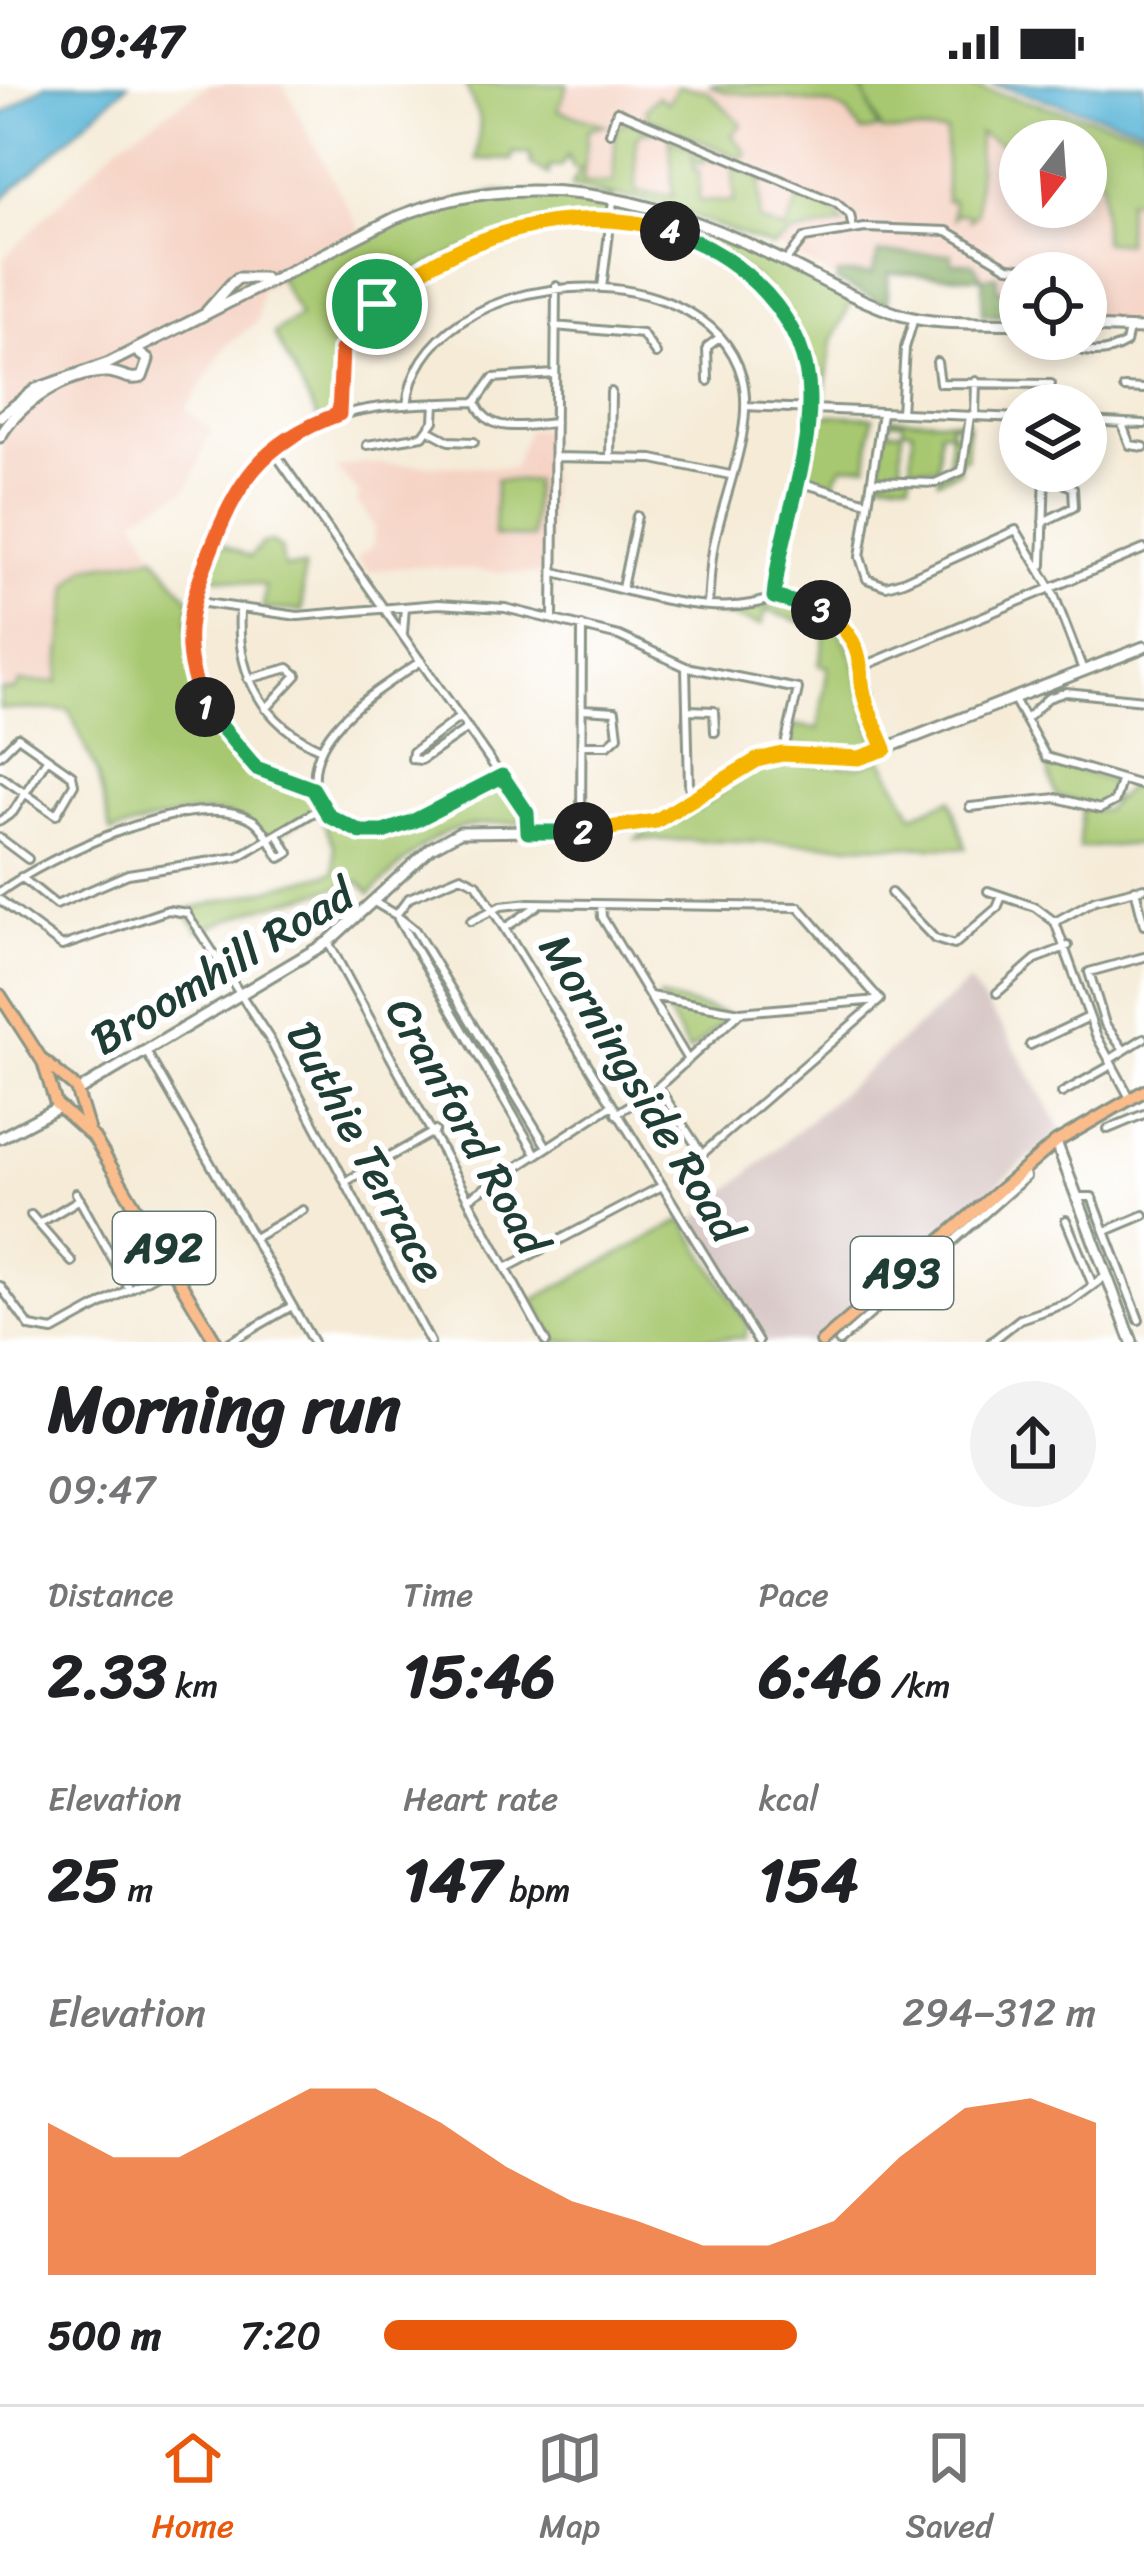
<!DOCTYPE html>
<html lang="en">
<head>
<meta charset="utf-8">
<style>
	body { margin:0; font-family:Sriracha,sans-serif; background:#f2f2f2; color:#202124; height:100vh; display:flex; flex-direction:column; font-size:45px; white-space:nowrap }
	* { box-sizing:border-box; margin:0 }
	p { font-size:39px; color:#757577 }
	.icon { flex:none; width:66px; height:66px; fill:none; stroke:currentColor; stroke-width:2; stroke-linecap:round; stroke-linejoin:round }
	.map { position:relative; height:1258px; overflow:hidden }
	.side { display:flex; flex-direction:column; background:#fff; flex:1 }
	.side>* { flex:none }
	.needle { width:78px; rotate:197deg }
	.controls { position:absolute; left:999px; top:36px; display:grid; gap:24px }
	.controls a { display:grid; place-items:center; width:108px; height:108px; border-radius:50%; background:#fff; box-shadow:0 6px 18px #0003; font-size:60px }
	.pin { position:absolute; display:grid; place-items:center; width:102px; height:102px; color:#fff; margin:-51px; border:6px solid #fff; border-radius:50%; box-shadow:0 3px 12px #0007 }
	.km { position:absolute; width:60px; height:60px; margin:-30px; border-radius:50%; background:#222; color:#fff; font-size:33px; line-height:60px; text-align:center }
	.round { display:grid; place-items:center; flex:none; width:126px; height:126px; border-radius:63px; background:#f2f2f2 }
	.overview { display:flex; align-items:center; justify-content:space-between; height:204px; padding:0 48px }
	h1 { font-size:66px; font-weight:700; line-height:90px }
	.figures { display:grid; grid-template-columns:repeat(3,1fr); gap:18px; height:204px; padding:12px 48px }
	.figures div { display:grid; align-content:center }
	.figures b { font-size:60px; font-weight:700 }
	.figures small { font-size:33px; font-weight:400 }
	.figures p { font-size:33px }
	.chart { height:336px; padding:24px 48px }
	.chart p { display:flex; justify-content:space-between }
	.chart svg { width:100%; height:216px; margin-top:12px; fill:#ea580c; opacity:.7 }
	ul { padding:0 48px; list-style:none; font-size:39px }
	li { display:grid; grid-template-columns:192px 144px 1fr; align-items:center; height:90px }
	li i { height:30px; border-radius:15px; background:#ea580c }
	.status { display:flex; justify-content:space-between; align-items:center; height:84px; padding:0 60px; background:#fff; direction:ltr }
	.status svg { height:33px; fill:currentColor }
	.tabs { display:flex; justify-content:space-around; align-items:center; height:168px; border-top:3px solid #e0e0e0; background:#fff; font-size:33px; color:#757577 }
	.tabs a { display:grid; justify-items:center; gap:6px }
	.tabs .selected { color:#ea580c }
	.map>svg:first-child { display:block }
</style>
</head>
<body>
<div class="status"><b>09:47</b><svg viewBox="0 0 49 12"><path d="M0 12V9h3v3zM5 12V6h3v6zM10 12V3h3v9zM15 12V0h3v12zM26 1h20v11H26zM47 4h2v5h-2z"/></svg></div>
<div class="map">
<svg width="1144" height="1258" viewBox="0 0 1144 1258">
	<rect width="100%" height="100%" fill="#fff"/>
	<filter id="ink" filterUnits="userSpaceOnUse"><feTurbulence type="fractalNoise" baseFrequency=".00833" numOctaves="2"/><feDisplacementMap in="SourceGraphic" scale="24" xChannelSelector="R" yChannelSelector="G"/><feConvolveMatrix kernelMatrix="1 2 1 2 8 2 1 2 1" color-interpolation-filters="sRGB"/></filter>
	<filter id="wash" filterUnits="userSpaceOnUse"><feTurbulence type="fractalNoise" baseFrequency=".004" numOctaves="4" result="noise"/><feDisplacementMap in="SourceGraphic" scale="48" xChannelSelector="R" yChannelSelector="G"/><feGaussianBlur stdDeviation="2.7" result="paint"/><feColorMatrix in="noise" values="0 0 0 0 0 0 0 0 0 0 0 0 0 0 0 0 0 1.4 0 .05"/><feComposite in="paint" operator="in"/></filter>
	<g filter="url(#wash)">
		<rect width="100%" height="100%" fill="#f5ebd7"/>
		<!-- built -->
		<path fill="#f5d2c2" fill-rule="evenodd" d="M210,0H283L360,147L261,206L258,237L226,262L186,326L212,345L188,404L135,433L155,472L87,483L69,501L59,599L19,598L17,606H0L5,173L117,61Z
			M513,0H961L1144,48V238L1086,235V189H1020V233L982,231V194L889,189L864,211L779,163L689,128L580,104L585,45ZM1020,57H1086V123H1020Z
			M528,345H549L548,491L414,482L368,488L357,473L373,462L374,442L356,416L361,412L336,384L362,379L513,384Z"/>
		<!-- industrial -->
		<path fill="#d1bfbd" d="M969,898L1005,947L1062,1046L812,1258H765L692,1138Z"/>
		<!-- green -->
		<path fill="#a7c870" stroke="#638252" stroke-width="3" d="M465,0H568L558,26L605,41L588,45L583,99H613L616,43L628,37L654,48H642L636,54V108L673,112L670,55L692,64L693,75L700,67L721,76L705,73L704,79H694V87H699V117L734,118L733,81L766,99L760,98V137L785,147L800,113L831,124L844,140L792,150L772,163L664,121L571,103L580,85L573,84L568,71L561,83H549V90L531,81L530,70L513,69L512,76L477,75L480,36Z
			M709,0H855L863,6L878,45L862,48L847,28L831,21L723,7Z
			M859,0H961L1144,48V116H1127L1126,159L1103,158L1102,95H1086V57L1000,60L979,49L977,130L969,136V130H955L953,136V117H946V48L882,47Z
			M678,2L707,7L742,40L732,51L747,69L743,75L648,34L646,25L658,12L668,19Z
			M494,108L613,114L611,136C521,141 372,174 341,274C335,290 339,313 339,330L319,337L274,249L300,232L278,192L392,136Z
			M620,120L712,148L852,216L832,258L823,319L812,318C799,206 724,152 618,134Z
			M816,330L873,333L867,381L843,382L832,400L801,392Z
			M886,334L968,337L966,374L960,375L959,387L938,396L939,387L948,386L950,349L964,350V341L950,340V347L940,346L938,384L911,383L913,346L903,345V338H889V347H902L901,385L911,386L910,397L878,395Z
			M496,396L534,397L532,454L494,452Z
			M219,458L250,473L262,459L272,458L281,464L284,483H304L302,527L263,525L265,502L206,491Z
			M155,472L191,517C180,575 204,654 259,685C274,694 296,699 313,705L321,724L269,757C234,708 160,736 111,749L97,689L69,626L0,625V606H16L19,598H58L69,501L87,483Z
			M781,520C865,536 852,588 875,654L872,663L853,667L789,662L794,641L818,645L828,583L819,581L826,547L766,526L762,541L706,527Z
			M882,674L913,731L951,715L966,764L634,755L698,726L748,687L783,679L859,682Z
			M1045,676L1110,697L1113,715L1095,722L1056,712Z
			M501,696L524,728L518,739C435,738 428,757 370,810L360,798L260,824L199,847L183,827L335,788L334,761L319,729C389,776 436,730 501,696Z
			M1129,703L1144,705V760L1079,764L1082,724L1104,727Z
			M659,913L728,930L729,933L689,968Z
			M683,1136L748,1241L745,1254L555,1258L533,1216Z"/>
		<!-- forest -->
		<path fill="#85ac62" stroke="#52744b" stroke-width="3" d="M878,169L952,170V179H973L983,194L997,192V206L1016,207L1020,201V233L982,231L983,194L889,189L887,221L836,197L838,190H872Z"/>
		<!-- water -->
		<path fill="#5bb6d8" stroke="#3d7a86" stroke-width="3" d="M47,0H128L0,117V32Z
			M992,0H1144V44Z"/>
	</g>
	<g filter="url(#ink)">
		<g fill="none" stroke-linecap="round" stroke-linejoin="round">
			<!-- pedestrian casing -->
			<g stroke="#8a9486" stroke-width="10">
				<path id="pedestrian" d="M187,829L199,847"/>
			</g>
			<!-- minor casing -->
			<g stroke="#8a9486" stroke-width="12">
				<path id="minor" d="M610,49L617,27L836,119L850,131L853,145
					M785,178L804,154L865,144L947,147L1008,183L1077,189
					M602,204L613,117
					M555,242L642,250L656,270
					M1057,255C1079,270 1103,273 1126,259L1129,245
					M937,278L940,299L1051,300
					M708,297L707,263L719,254
					M1124,304L1144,305
					M407,321C422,179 706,161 742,293C755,342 725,407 715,456C710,477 710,498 708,520
					M745,322L1020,334
					M882,329L860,473L867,495L886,502L903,497L1016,446L1052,506L1083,586
					M901,329L905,264L914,234
					M339,330C337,306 334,280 345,258C361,226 396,201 426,184C521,128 644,114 736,184C771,210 797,243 806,287C820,357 780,441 774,513
					M975,332L976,297
					M1086,337L1144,340
					M555,339C525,341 488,352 476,318L493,294L555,290
					M1122,340L1130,361L1144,363
					M432,348L449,357L474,358
					M367,361L423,352L434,337L435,319
					M272,365L527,729L528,748
					M555,373L653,375L730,391
					M610,373L611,308
					M796,397L867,418
					M872,397L935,399L962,387L970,332
					M1043,438L1074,423L1073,404L1045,390
					M1042,481L1045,387
					M555,488C613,502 718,540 774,513
					M622,504L637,432
					M774,513C872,526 857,592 885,665
					M191,517L298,532L438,520L505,524L619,552L686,583L798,605L783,670
					M240,528C236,590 263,640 321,665
					M553,533L556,202
					M403,549L405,523
					M421,577C373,610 291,654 321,724C376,777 448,723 502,692
					M864,582L1144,465
					M686,583L689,702L695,714
					M248,595L289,584L297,591L266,625
					M1014,615L1046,673L1144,702
					M688,626L714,627L715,648
					M460,633L413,668L412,675L421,676L468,644
					M1026,635L1048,614L1066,608L1144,616
					M582,661H608L618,652L615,627L583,625
					M0,671L18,653L72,691L74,700L56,731L0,692
					M313,705C238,692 179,617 187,540C189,513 203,487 213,462C230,416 247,380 290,353C346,318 412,320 476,318
					M970,723L1057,714L1100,725L1115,717L1121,697
					M0,737L13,728L47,675
					M581,748L582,542
					M0,754L28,775
					M21,793L56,821L128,790L238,773L321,724
					M1135,805L1144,841
					M988,807L1035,823L1055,838L1096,951L1130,1014
					M0,808C47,773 197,701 253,736C265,744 272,762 280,774L289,769L278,751
					M891,809L935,855L954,861L997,824L1002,812
					M0,816L62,862L168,826L187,829
					M374,818L396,831L409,814L461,792L477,800L758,1258
					M601,821L602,833L688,976
					M396,831L415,846L547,1063
					M398,835L536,1070
					M471,837L501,822L529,819L799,823L880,916L702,1070L658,1003
					M1055,838L1095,816L1144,804
					M505,844L537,822
					M199,847L269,954L430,1258
					M328,858L546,1258
					M997,909L1036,875L1068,862
					M650,912L740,928L878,916
					M1030,961L1089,933
					M1123,965L1105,940L1089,888L1144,873
					M147,969L313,1258
					M1109,976L1144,954
					M1062,1009L1112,981
					M616,1030L658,1003L738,930
					M1108,1045L1144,1030
					M345,1098L435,1047
					M76,1109L128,1203
					M471,1113L611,1022
					M1076,1113H1092L1139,1236
					M31,1131L72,1178
					M1066,1136L1092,1199
					M40,1139L80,1115
					M1106,1147L1144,1131
					M254,1154L303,1126
					M508,1183L662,1102
					M0,1202L30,1243L53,1247L173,1181
					M230,1258L292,1222
					M839,1258L1026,1093L1024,1085
					M991,1258L1020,1235L1070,1218L1106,1192"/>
			</g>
			<!-- tertiary casing -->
			<g stroke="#8a9486" stroke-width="15">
				<path id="tertiary" d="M231,200L238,194H264
					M207,227L231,200
					M1086,243L1144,245
					M0,333L36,305L109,279L395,134C521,82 649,111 767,169C811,190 855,216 901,231C938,242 982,238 1020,240
					M0,353C19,320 65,289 105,288C120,287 127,298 142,293L148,276L135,266
					M78,1007L328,858L431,764L460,748L623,746L656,737L756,676L783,670L866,672L1144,563
					M0,1054L59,1023
					M1056,1058L1132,1258"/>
			</g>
			<!-- primary casing -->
			<g stroke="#8a9486" stroke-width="16">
				<path id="primary" d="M0,911L43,978L56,1020L94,1054L216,1258
					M45,978L76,1004L88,1044
					M822,1258L1056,1058L1144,1007"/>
			</g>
			<!-- pedestrian -->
			<use href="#pedestrian" stroke="#fff" stroke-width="4.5"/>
			<!-- minor -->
			<use href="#minor" stroke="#fff" stroke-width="6"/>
			<!-- tertiary -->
			<use href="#tertiary" stroke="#fff" stroke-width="9"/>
			<!-- primary -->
			<use href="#primary" stroke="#f9bc8a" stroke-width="10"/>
		</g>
	</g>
	<g fill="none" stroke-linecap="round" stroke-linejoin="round" filter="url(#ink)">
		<!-- split-1 casing -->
		<g stroke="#fff" stroke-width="24">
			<path id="split-1" d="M205,623C179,568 187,527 208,473C237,398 260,359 339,330L342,266L377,220"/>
		</g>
		<!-- split-2 casing -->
		<g stroke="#fff" stroke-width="24">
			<path id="split-2" d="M205,623L256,684L313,705L329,732L361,748H383L414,737L502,692L527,729L528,748H583"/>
		</g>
		<!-- split-3 casing -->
		<g stroke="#fff" stroke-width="24">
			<path id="split-3" d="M583,748L656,737L757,676L782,670L859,674L885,665C877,645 864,620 862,599C861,566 851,545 821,526"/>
		</g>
		<!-- split-4 casing -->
		<g stroke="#fff" stroke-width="24">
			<path id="split-4" d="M670,147C741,172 809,234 809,314C810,381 780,446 774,513L821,526"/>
		</g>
		<!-- split-5 casing -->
		<g stroke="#fff" stroke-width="24">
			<path id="split-5" d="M377,220C454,151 570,116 670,147"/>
		</g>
		<!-- split-1 -->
		<use href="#split-1" stroke="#f0652b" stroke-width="15"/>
		<!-- split-2 -->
		<use href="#split-2" stroke="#22a559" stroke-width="15"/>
		<!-- split-3 -->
		<use href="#split-3" stroke="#f5b400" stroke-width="15"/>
		<!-- split-4 -->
		<use href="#split-4" stroke="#22a559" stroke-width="15"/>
		<!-- split-5 -->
		<use href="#split-5" stroke="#f5b400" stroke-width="15"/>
	</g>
	<g text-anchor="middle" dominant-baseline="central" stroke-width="12" stroke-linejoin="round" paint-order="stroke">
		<!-- shield labels -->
		<g fill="#fff" stroke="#627771" stroke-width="3">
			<rect x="113" y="1128" width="102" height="72" rx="9"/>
			<rect x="851" y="1153" width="102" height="72" rx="9"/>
		</g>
		<g font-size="42" font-weight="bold" fill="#1f3d34">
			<text x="164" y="1164">A92</text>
			<text x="902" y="1189">A93</text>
		</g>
		<!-- street labels -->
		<g font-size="45" fill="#1f3d34" stroke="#fff">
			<text transform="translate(222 883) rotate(-31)">Broomhill Road</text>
			<text transform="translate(641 1004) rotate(59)">Morningside Road</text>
			<text transform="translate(467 1042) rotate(61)">Cranford Road</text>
			<text transform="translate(366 1068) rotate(62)">Duthie Terrace</text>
		</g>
	</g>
</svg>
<div class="controls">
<a><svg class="needle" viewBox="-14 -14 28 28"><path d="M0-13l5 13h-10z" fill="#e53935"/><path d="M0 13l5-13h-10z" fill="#757577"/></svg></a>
<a><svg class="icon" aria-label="locate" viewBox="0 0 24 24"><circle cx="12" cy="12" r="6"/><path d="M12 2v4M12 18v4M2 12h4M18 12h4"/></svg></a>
<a><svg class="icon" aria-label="layers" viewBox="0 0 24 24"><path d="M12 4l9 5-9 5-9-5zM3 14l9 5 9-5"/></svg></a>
</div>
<div class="pin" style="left:377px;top:220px;background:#1e9e55"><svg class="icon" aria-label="arrive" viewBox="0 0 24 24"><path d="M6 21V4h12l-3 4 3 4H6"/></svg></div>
<b class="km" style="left:205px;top:623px">1</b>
<b class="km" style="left:583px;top:748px">2</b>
<b class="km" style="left:821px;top:526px">3</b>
<b class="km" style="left:670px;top:147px">4</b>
</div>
<section class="side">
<div class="overview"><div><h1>Morning run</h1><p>09:47</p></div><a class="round"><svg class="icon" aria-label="share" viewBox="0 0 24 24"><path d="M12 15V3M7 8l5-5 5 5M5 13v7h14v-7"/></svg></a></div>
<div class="figures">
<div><p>Distance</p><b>2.33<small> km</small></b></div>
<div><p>Time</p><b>15:46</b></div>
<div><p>Pace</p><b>6:46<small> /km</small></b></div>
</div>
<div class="figures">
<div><p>Elevation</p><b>25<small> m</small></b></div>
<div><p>Heart rate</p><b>147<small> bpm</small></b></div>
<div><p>kcal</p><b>154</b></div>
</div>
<div class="chart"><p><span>Elevation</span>294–312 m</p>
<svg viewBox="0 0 160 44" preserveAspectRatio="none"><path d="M0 44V13L10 20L20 20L30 13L40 6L50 6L60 13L70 22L80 29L90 33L100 38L110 38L120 33L130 20L140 10L150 8L160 13V44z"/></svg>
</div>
<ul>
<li><b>500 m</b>7:20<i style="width:58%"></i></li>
</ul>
</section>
<nav class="tabs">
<a class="selected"><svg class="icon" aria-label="home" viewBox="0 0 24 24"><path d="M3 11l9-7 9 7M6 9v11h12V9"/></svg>Home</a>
<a><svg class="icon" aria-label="map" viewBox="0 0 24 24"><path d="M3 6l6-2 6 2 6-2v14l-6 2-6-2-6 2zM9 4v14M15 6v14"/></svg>Map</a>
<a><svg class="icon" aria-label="saved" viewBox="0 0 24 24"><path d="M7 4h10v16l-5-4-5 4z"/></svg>Saved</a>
</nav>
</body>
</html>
